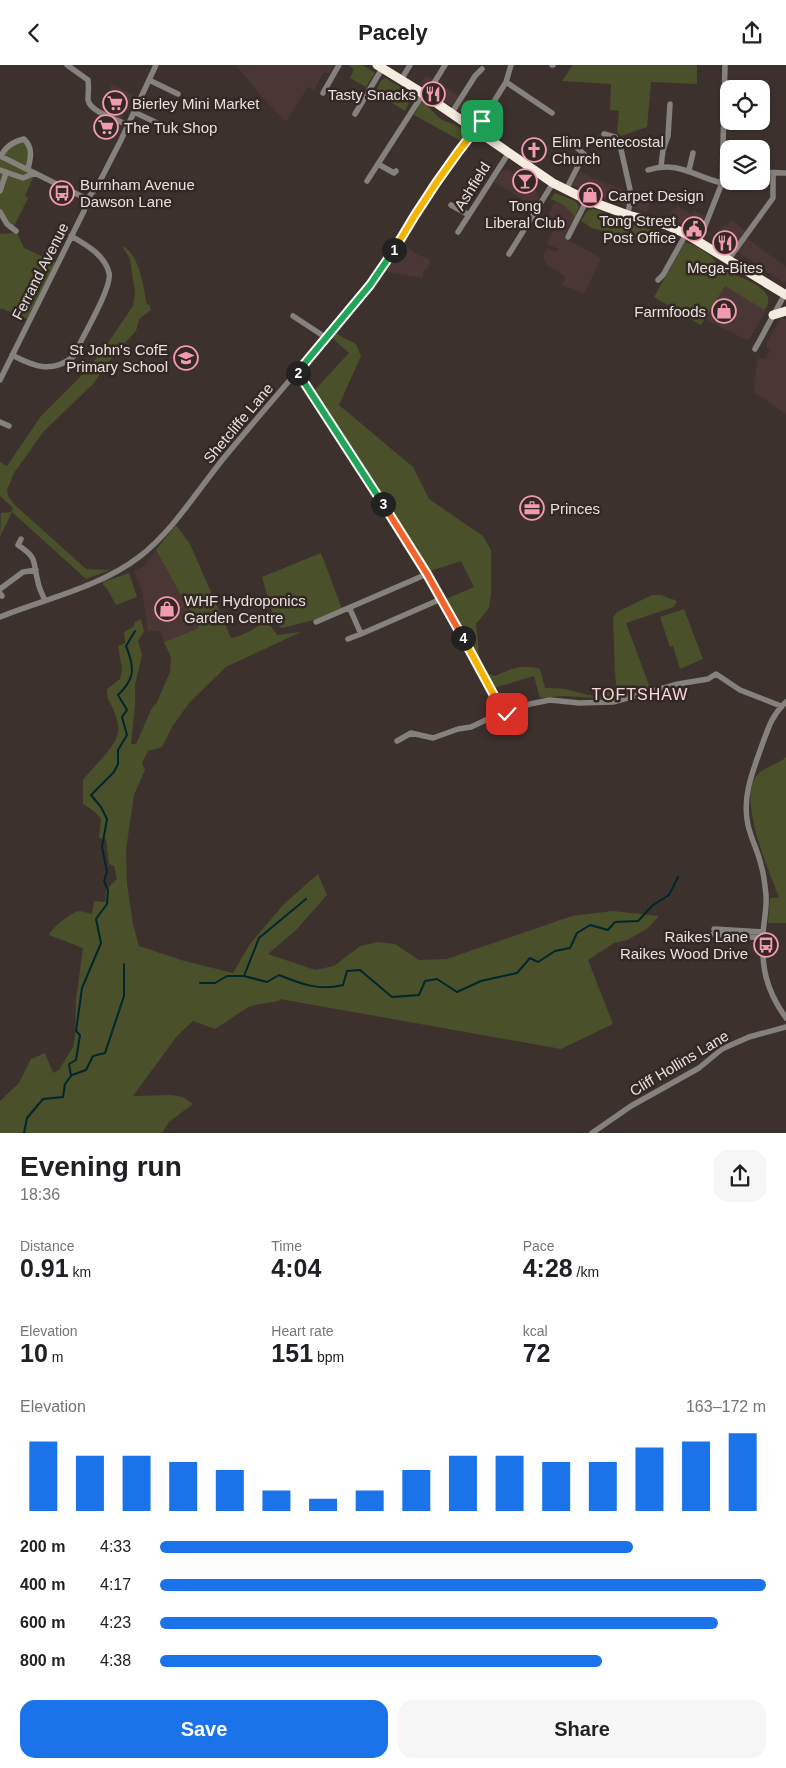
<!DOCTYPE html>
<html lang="en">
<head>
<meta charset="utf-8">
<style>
	body { margin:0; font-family:Arial,sans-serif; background:#f6f6f6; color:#202124; height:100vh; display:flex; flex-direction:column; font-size:19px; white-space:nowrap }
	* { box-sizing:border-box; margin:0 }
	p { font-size:16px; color:#757577 }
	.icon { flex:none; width:28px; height:28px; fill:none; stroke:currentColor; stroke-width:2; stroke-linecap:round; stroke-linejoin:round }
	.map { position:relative; height:1068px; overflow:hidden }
	.drawer { display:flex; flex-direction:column; background:#fff; flex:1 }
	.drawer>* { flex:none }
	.tools { position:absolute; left:720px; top:15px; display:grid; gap:10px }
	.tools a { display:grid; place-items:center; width:50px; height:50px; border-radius:10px; background:#fff; box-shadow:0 1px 4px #0004; font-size:25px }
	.pin { position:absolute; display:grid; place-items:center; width:42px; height:42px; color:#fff; margin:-21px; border-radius:10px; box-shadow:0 2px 8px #0006 }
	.km { position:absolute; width:25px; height:25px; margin:-12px; border-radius:50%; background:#222; color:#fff; font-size:14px; line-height:25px; text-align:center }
	.round { display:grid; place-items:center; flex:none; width:52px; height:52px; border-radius:15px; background:#f6f6f6 }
	.overview { display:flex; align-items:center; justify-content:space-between; height:85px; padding:0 20px }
	h1 { font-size:28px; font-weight:700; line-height:38px }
	.figures { display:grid; grid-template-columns:repeat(3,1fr); gap:8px; height:85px; padding:5px 20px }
	.figures div { display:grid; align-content:center }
	.figures b { font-size:25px; font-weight:700 }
	.figures small { font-size:14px; font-weight:400 }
	.figures p { font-size:14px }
	.chart { height:140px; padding:10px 20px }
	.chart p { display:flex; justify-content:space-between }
	.chart svg { width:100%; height:90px; margin-top:5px; stroke:#1a73e8; stroke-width:6 }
	.action { display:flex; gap:10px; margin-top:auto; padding:10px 20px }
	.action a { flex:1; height:58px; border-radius:15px; background:#1a73e8; color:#fff; font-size:20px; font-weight:700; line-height:58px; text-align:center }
	.action a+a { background:#f6f6f6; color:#202124 }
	ul { padding:0 20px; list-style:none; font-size:16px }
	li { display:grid; grid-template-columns:80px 60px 1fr; align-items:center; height:38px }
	li i { height:12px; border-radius:6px; background:#1a73e8 }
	header { display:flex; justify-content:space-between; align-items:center; height:65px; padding:0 20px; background:#fff; font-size:22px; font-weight:700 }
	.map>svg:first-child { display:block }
</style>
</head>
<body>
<header><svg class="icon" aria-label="back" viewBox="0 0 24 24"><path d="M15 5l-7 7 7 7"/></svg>Pacely<svg class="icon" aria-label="share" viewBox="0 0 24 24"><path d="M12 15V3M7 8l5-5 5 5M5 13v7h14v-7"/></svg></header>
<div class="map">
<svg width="786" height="1068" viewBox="0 0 786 1068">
	<rect width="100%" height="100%" fill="#3d312d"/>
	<!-- commercial -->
	<path fill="#4b3636" d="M236,0H334L329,9L324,7L314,25L308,22L286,57L261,31Z
		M426,10L481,45L475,57L420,19Z
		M112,19L133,30L111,75L92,66Z
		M508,105L535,123L539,133L533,141L494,117L501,107Z
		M580,106L593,113L627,126L635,133L650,136L647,147L632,143L572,120Z
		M556,136L571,145L575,153L564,173L601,193L584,229L562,220L566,212L547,200L544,195V189L547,183L557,187L559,184L546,179L558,156L547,150Z
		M677,141L692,149L694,146L705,151L697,166L669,153L673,143L675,145Z
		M731,155L744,165L749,175L786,202V216L784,218L717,173L724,160L728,161Z
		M403,179L418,190L429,194L430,198L427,205H424L422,213L386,207Z
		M725,220L766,246L749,275L744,274L705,254Z
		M781,252L786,254V349L754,327L757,297L759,293L765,294L770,286L766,282L767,277Z
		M156,485L199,563L164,577L161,566H148L142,526L134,506L144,501Z"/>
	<!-- green -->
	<path fill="#49502a" d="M348,0H362L375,8L366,22L350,13L354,4Z
		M573,0H697V19L651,17L647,62L621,71L617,67L619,46L610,45L611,19L562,16Z
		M385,13L413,29L405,46L375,27L381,16Z
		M423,37C429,42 433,47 438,52C447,59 459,58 466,69L461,76L414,50L420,38Z
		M18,75L29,79L28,104L35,108L25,131L28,133L13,163L0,147V91Z
		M555,128L575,136L579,141L575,153C570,143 560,137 550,134Z
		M592,144L598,145L629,159L657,166L650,179L592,163L581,156L587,146Z
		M17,168L24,183L57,198L29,255L1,243L0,245V169Z
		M685,177C693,179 705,186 712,192C716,196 717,201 722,204C735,211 783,224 764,245L725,221L701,260L654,232Z
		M122,181C140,188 143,223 147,240L149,239L151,245L139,254L136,266L117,286L93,319L44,366L14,408L7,425L8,431L15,440L86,504L110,505L86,514L12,447L0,472L1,448L11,447L13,443L0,431V397L7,401L41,351L84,308L103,285L133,241L135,228L130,194Z
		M335,268L356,279L361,291L339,340L413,402L429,434L483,471L491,485V530L489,543L476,559L480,598L446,534L474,522L461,496L430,506L313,327L349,288L331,272Z
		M176,460L190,479L231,573C245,570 255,564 266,555L277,570L301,567L226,602L189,638L172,662L162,682L148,686L142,698L145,705L134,730L126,785L127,819L133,860L139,881L181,895L233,908L250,879L284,839L318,809L327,830L296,865L268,889L315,905L334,901L360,881L378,877L395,879L419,895L447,894L572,851L613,846L659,851L647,864L627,875L614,878L588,895L613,959L561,984L280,934L279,936L250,941L215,964L193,956L177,971L133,1031L172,1030L183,1032L193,1039L169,1057L162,1068H0V1036L19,1018L31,994L45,988L53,1008L59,1005L73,982L75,971L76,935L83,883L49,870C52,863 72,846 80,846C84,847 88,848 92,849L94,836L105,837L106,825L117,814L114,801L109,799L106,774L99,773L101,754L95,747L83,739V715C92,703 115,683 118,668C119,662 117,655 115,649C112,638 106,636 107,624L120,614L122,604L118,581L125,578L124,567L133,562L135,557L141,554L144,566L138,576L142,590L135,620V640L131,679H136L151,645L157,637L170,607L171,592L164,577L199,563L156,485Z
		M321,488L342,544L314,555L282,563L276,559L262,512Z
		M129,508L137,532L116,540L106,522L103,520V517Z
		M652,530H661L677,536L674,542L626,558L650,623L614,634L563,631L540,633L534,611L494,623L485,607L494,611C510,605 522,598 540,604L545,623C552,623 559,623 565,624C583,628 602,638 616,620C614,598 614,576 613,553L617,547Z
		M684,544L703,594L680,604L673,581L670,582L660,552Z
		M786,692V858H768L770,833L779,832C769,806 737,734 757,710C765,701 778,700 786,692Z"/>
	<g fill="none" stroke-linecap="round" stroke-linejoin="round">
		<!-- stream -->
		<path stroke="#01272e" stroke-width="2" d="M244,911L259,873L306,834
			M200,918H215L227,911H244L267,917L279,910C301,919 319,926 343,920L347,906L360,905L392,932L419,930L425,916L437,914L457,927L481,916L517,908L530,893L538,897L555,886L570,883L577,868L590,860L608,865L615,857L638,856L653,840L669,830L678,812
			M72,1010L86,1005L93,991L105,988L124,931V899
			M24,1068L27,1053L43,1034L63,1032L65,1019L71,1011L69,999L76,995L80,970L76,966L82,923L101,878L96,854L107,839L108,825L104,816L107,807L102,782L107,754L101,742L91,730L114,707L118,699V685L127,670L122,652L127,645L118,630C135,614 135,603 126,581L135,566"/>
		<!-- minor -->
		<path stroke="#85817c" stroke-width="5.5" d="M67,0L88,15C89,22 88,28 88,35C90,47 118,55 128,60
			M552,0H553
			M149,15L178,29
			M401,15L410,0
			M506,17L552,48
			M323,28L339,0
			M426,31L445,0
			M134,47L176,67
			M355,49L383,2
			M451,49L475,11L482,4
			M604,69L615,72L620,80L631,129L628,150
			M0,91L87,134
			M1,91C6,81 13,77 24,74C33,83 31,92 28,104
			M378,99L394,108L396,106
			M661,101L663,85L668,71L670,39
			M0,105L23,113L35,108
			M648,105C678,95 695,112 722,118
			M689,105L693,88
			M761,107L786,108
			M367,116L423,29
			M566,125L584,89L569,76
			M0,126L6,108
			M451,140L469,150
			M0,147L7,159L16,166
			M458,167L508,89
			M568,172L587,135
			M699,176L722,118L725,0
			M509,189L553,118
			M728,195L773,133V108
			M658,215L663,210L686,169
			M293,251L325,272
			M755,284L786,227
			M12,290C33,301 51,309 73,292C80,276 113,222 109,208C105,190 85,179 71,171
			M298,306L427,509L493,626L503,647
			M0,315L84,146L87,134L97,122L121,75L156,0
			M0,357L9,361
			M21,474L18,480C39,494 32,496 38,517C39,524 43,530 45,536
			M0,524L23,507L36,505
			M0,528L2,531
			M350,544L361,569L441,534
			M0,552C45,534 100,522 139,492C171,468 198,425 223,394C271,336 322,279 370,220L388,196L418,144L465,76L482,56L506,17L511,0
			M316,557L427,509
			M348,574L361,569
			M786,637C771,651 768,664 761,683C752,708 742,733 748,760C751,774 758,786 761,800C764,809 765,820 766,830C767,842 764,855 763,868C761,902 766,925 786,953
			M503,647L507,649L530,639L550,635L579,638L613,637L678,619L708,614L716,609L740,625L781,641
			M397,676L411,668L433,673L458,664L471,662L503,647
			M714,864L763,867
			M713,869L763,873
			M592,1068L631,1041L699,1003L722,984L749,972L786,962"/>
		<!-- highway -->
		<path stroke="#f5ece0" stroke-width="9" d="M377,0L416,24L553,118L587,135L628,150L666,160L686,169L786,230
			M773,250L786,246"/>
	</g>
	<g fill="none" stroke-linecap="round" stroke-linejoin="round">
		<!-- split-1 casing -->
		<g stroke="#fff" stroke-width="10">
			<path id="split-1" d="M394,185C420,140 449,97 482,56"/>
		</g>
		<!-- split-2 casing -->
		<g stroke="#fff" stroke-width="10">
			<path id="split-2" d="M298,308V306L300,304L370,220L394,185"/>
		</g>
		<!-- split-3 casing -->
		<g stroke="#fff" stroke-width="10">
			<path id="split-3" d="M298,308L383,439"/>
		</g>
		<!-- split-4 casing -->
		<g stroke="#fff" stroke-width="10">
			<path id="split-4" d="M383,439L427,509L463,573"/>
		</g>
		<!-- split-5 casing -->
		<g stroke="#fff" stroke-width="10">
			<path id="split-5" d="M463,573L503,647L507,649"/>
		</g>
		<!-- split-1 -->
		<use href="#split-1" stroke="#f5b400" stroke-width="6"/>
		<!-- split-2 -->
		<use href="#split-2" stroke="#22a559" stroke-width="6"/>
		<!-- split-3 -->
		<use href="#split-3" stroke="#22a559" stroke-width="6"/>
		<!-- split-4 -->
		<use href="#split-4" stroke="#f0652b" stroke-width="6"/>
		<!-- split-5 -->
		<use href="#split-5" stroke="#f5b400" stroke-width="6"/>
	</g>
	<!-- icons -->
	<defs>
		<g id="restaurant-ring" transform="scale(1.25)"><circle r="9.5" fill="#332823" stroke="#f29aaf" stroke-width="1.5"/><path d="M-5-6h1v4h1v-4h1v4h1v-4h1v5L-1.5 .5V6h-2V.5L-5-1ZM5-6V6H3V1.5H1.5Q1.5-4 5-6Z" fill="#f29aaf"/></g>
		<g id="supermarket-ring" transform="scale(1.25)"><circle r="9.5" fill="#332823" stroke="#f29aaf" stroke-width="1.5"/><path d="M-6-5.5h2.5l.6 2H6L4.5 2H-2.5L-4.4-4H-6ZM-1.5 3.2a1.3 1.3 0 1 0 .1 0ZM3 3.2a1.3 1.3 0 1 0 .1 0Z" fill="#f29aaf"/></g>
		<g id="church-ring" transform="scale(1.25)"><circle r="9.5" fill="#332823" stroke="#f29aaf" stroke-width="1.5"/><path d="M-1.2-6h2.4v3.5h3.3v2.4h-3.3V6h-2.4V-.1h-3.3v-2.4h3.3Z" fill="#f29aaf"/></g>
		<g id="bar-ring" transform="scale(1.25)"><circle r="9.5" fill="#332823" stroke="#f29aaf" stroke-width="1.5"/><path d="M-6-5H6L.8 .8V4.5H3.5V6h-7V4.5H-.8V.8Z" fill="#f29aaf"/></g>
		<g id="bus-ring" transform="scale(1.25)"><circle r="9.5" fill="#332823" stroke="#f29aaf" stroke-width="1.5"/><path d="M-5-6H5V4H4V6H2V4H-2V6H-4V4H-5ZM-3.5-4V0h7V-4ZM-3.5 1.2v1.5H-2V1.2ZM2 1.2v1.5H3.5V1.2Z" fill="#f29aaf"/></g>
		<g id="shop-ring" transform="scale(1.25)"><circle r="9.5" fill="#332823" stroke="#f29aaf" stroke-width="1.5"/><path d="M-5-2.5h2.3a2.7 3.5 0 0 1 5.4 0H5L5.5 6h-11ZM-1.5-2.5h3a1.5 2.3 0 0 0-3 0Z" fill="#f29aaf"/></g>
		<g id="civic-ring" transform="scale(1.25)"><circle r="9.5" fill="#332823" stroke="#f29aaf" stroke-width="1.5"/><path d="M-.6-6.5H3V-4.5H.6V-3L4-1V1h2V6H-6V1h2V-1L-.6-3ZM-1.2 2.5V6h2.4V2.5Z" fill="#f29aaf"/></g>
		<g id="school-ring" transform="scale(1.25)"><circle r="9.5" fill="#332823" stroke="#f29aaf" stroke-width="1.5"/><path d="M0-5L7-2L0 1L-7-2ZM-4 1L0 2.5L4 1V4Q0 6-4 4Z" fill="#f29aaf"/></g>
		<g id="office-ring" transform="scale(1.25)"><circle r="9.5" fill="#332823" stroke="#f29aaf" stroke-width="1.5"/><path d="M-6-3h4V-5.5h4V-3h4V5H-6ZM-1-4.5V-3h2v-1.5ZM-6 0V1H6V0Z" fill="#f29aaf"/></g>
	</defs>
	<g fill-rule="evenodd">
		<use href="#restaurant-ring" x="433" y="29"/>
		<use href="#supermarket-ring" x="115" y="38"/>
		<use href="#supermarket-ring" x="106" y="62"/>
		<use href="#church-ring" x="534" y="85"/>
		<use href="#bar-ring" x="525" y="116"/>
		<use href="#bus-ring" x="62" y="128"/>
		<use href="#shop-ring" x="590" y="130"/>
		<use href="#civic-ring" x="694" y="164"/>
		<use href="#restaurant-ring" x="725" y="178"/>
		<use href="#shop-ring" x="724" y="246"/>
		<use href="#school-ring" x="186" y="293"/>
		<use href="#office-ring" x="532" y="443"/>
		<use href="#shop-ring" x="167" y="544"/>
		<use href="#bus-ring" x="766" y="880"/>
	</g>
	<g text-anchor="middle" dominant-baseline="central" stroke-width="5" stroke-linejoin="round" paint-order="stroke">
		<!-- poi labels -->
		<g font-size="15" fill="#e8e0de" stroke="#332823" text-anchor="start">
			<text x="416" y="29" text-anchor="end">Tasty Snacks</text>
			<text x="132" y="38">Bierley Mini Market</text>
			<text x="124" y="62">The Tuk Shop</text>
			<text x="552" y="76">Elim Pentecostal<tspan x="552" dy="17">Church</tspan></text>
			<text x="80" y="119">Burnham Avenue<tspan x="80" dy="17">Dawson Lane</tspan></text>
			<text x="608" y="130">Carpet Design</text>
			<text x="525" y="140" text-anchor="middle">Tong<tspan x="525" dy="17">Liberal Club</tspan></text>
			<text x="676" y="155" text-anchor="end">Tong Street<tspan x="676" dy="17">Post Office</tspan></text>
			<text x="725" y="202" text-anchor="middle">Mega-Bites</text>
			<text x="706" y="246" text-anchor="end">Farmfoods</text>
			<text x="168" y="284" text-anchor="end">St John's CofE<tspan x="168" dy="17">Primary School</tspan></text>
			<text x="550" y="443">Princes</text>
			<text x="184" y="535">WHF Hydroponics<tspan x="184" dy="17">Garden Centre</tspan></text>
			<text x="748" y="871" text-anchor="end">Raikes Lane<tspan x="748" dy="17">Raikes Wood Drive</tspan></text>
		</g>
		<!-- street labels -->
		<g font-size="15" fill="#e8e0de" stroke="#332823">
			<text transform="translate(472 121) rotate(-58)">Ashfield</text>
			<text transform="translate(40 206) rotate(-63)">Ferrand Avenue</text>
			<text transform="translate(238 358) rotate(-50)">Shetcliffe Lane</text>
			<text transform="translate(679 998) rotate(-31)">Cliff Hollins Lane</text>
		</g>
		<!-- neighbourhood labels -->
		<g font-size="16" letter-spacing="1" fill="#fbd8df" stroke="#332823">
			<text x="640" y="629">TOFTSHAW</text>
		</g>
	</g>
</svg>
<div class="tools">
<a><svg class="icon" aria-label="locate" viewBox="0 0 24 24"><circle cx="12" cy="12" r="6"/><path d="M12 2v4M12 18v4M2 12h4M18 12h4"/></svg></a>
<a><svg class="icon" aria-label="layers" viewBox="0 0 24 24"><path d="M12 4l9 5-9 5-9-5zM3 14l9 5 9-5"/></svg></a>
</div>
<div class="pin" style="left:482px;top:56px;background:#1e9e55"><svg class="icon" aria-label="arrive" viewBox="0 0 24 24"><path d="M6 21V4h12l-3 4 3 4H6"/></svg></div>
<div class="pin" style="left:507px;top:649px;background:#d93025"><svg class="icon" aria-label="check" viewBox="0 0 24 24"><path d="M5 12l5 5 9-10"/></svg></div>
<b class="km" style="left:394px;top:185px">1</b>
<b class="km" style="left:298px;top:308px">2</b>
<b class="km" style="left:383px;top:439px">3</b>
<b class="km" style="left:463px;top:573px">4</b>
</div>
<section class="drawer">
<div class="overview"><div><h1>Evening run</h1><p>18:36</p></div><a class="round"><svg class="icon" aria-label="share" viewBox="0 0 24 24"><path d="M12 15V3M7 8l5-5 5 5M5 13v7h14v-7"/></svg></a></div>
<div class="figures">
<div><p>Distance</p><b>0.91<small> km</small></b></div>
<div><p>Time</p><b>4:04</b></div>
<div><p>Pace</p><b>4:28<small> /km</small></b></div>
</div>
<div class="figures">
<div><p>Elevation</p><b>10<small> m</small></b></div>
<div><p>Heart rate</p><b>151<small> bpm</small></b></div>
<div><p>kcal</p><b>72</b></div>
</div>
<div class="chart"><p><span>Elevation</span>163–172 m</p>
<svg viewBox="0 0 160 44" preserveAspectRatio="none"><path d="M5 44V10M15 44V17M25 44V17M35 44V20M45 44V24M55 44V34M65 44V38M75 44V34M85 44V24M95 44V17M105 44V17M115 44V20M125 44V20M135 44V13M145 44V10M155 44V6"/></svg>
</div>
<ul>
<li><b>200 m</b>4:33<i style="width:78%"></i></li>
<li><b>400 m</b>4:17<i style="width:100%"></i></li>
<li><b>600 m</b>4:23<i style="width:92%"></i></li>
<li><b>800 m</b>4:38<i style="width:73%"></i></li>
</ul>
<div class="action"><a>Save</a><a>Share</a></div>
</section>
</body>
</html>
